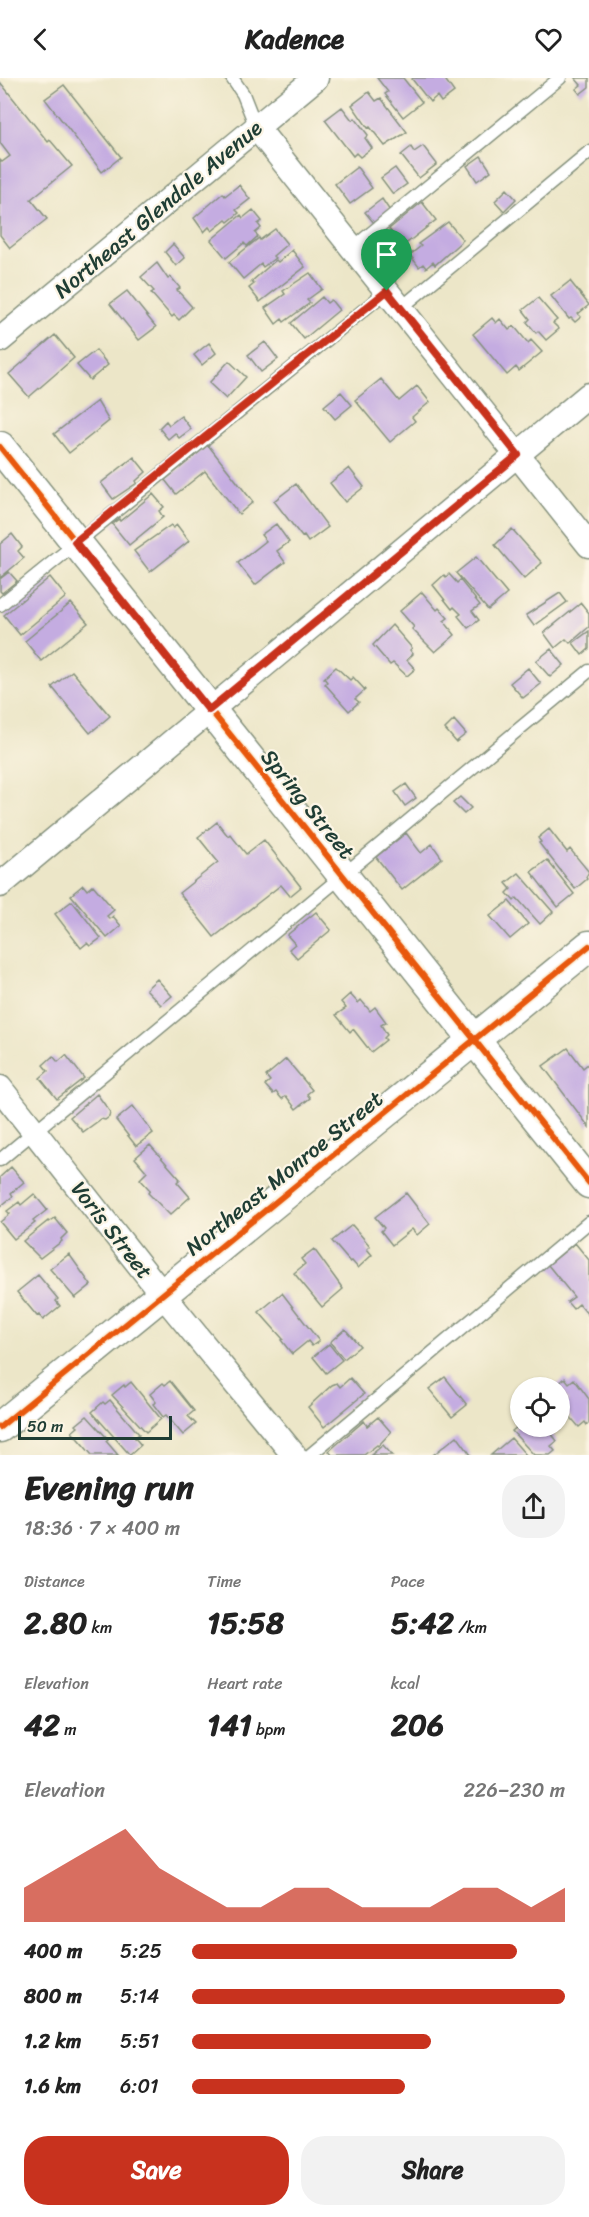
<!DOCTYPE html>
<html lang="en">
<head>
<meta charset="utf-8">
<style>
	body { margin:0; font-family:Sriracha,sans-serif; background:#f2f2f2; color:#222; height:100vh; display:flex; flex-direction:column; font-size:22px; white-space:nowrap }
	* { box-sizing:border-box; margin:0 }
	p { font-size:20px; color:#767676 }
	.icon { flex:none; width:33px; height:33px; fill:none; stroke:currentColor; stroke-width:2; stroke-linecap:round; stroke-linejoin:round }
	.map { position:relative; height:1377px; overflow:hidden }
	.drawer { display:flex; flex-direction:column; background:#fff; flex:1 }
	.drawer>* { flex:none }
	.fabs { position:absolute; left:510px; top:1299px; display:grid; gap:12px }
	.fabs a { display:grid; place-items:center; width:60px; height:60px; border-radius:50%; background:#fff; box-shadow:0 2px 4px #0004; font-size:30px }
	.scale { position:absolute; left:18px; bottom:15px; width:154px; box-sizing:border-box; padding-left:6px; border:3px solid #1f3d34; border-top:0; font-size:16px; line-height:21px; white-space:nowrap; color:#1f3d34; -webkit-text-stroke:4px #fcf5e5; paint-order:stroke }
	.pin { position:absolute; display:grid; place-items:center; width:51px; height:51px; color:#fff; margin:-62px -26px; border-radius:50% 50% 50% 0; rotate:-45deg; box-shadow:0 0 6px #0007 }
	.pin .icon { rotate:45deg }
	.round { display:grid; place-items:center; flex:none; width:63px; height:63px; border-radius:24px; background:#f2f2f2 }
	.summary { display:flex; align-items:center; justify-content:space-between; height:102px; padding:0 24px }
	h1 { font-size:33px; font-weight:700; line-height:45px }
	.stats { display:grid; grid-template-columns:repeat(3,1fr); gap:9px; height:102px; padding:6px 24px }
	.stats div { display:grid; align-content:center }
	.stats b { font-size:30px; font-weight:700 }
	.stats small { font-size:16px; font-weight:400 }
	.stats p { font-size:16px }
	.chart { height:168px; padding:12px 24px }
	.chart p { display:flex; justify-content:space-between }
	.chart svg { width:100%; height:108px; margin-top:6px; fill:#c8321e; opacity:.7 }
	.primary-button { display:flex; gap:12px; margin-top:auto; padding:12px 24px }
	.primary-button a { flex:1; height:69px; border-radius:24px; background:#c8321e; color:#fff; font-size:24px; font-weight:700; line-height:69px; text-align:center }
	.primary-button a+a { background:#f2f2f2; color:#222 }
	ul { padding:0 24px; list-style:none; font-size:20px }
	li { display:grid; grid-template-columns:96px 72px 1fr; align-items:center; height:45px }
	li i { height:15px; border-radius:8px; background:#c8321e }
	header { display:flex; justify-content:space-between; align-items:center; height:78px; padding:0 24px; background:#fff; font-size:27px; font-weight:700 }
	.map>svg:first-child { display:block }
</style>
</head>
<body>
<header><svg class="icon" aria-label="back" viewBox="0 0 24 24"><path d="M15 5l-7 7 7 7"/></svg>Kadence<svg class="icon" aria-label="heart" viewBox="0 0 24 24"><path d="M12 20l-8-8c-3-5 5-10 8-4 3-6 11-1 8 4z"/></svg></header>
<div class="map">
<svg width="589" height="1377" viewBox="0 0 589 1377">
	<rect width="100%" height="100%" fill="#fcf5e5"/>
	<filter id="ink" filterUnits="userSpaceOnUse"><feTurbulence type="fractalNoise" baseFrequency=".0167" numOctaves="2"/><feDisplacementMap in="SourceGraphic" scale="12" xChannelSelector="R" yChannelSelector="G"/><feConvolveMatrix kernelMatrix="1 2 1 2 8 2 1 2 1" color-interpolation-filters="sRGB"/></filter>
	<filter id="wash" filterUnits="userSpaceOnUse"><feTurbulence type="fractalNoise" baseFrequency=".008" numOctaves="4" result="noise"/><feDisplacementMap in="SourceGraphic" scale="24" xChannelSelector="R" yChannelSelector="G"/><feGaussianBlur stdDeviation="1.35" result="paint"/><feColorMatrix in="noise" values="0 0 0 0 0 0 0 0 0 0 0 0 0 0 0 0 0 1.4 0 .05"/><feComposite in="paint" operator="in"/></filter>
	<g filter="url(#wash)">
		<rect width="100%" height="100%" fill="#ece6c8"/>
		<g id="blocks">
			<!-- building -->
			<path fill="#c4ace1" d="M377,0H403L422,24L403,39L385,16L388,14Z
				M413,0H444L454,14L441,24L437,18L430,24L412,1Z
				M575,0H589V9L580,16L576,11L581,7Z
				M0,4L48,64L50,62L72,88L31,121L47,141L10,170L0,157V82L2,84L10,78L0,65Z
				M64,7L121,79L102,94L45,21Z
				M369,14L376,23L381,20L407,54L385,68L370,49L368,50L352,27Z
				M342,29L352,42L355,40L368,57L365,60L372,70L360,79L356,75L353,78L325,42Z
				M423,68L437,86L419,100L401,77L411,69L414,74Z
				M481,78L491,93L477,103L467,88Z
				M357,89L372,110L350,126L335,106Z
				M395,90L407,106L393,116L381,100Z
				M239,107L250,121L236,132L239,135L228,144L226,142L212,153L209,149L204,154L194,140L223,115L225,118Z
				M507,111L516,121L504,133L495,123Z
				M382,121L390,133L374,145L365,134Z
				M422,124L436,142L403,168L389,151Z
				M253,132L262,143L258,146L261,150L255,155L258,158L247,168L244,165L226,180L211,162L241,137L243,140Z
				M448,144L463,162L435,187L433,184L426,190L423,186L419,189L410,177L421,168L418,166Z
				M275,151L287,166L273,178L275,180L263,189L261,186L243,201L229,184L259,160L260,162Z
				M173,166L185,180L176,188L165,174Z
				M292,172L305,189L260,224L249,210L254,206L251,204L276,182L278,184Z
				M157,185L168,201L171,199L180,210L177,212L192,229L179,242L174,237L172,239L151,215L154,213L141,199Z
				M310,195L322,211L307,222L310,225L284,244L282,241L276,246L265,230L285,216L283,213Z
				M570,203L589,227L578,236L581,239L575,244L571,240L569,241L551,218Z
				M127,213L156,249L139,262L110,226Z
				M322,219L327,225L331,222L339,232L304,261L291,245Z
				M538,220L557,242L553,245L559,251L546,262L538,253L536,255L527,244L530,241L523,232Z
				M492,240L496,245L500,241L509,252L514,248L528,265L531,262L542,274L519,293L516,289L507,297L473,256Z
				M55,257L74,280L29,319L9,296Z
				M265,264L278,281L261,294L248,277Z
				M209,265L216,275L202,287L194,277Z
				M96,272L108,287L90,302L77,287Z
				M229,283L246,299L226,321L209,305Z
				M381,301L399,323L417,308L430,324L412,339L415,343L390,364L355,322Z
				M341,314L352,327L335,341L324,328Z
				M97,323L109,343L69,375L54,356Z
				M181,338L191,351L179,360L175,355L168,361L159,350L166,343L169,347Z
				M208,367L253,424L239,436L205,393L176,416L165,402Z
				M134,379L146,394L136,403L137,405L113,421L101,405Z
				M349,390L364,409L345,424L330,405Z
				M296,406L328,449L308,464L304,458L302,459L274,423Z
				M153,416L164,429L159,433L163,439L129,467L112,446L119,441L120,443Z
				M276,446L289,464L277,473L285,484L255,507L238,485L266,463L261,457Z
				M171,447L173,450L177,447L189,463L150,494L134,473Z
				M512,451L542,485L524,501L495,467Z
				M12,456L22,469L18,473L24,480L0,500V466Z
				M476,479L507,516L488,532L456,495Z
				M9,494L17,503L2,515L0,513V501Z
				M449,496L457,505L460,502L480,527L472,533L479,542L468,550L458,538L461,536L454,529L452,531L433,507L444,497L446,499Z
				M50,499L66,519L20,557L4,537Z
				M422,514L437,532L439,530L448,540L444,543L455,557L435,574L412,551L414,549L400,533Z
				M560,515L567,524L534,548L526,537Z
				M71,525L88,545L41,583L25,563Z
				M581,525L589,535V549L570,565L566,561L555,570L544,555Z
				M392,547L412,570L410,572L413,576L407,582L415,591L407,598L393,585L390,587L373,567Z
				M589,553V571L582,577L573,565Z
				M551,571L564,587L550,599L536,583Z
				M336,589L350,602L353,599L365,612L355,621L359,624L349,633L325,606L327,604L324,600Z
				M528,590L541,606L523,620L510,605Z
				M72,593L110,638L90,655L52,609Z
				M454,642L466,656L456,664L445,651Z
				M406,706L416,720L405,728L395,714Z
				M460,719L471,730L464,736L453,725Z
				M217,744L228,758L230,756L246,776L264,762L301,809L290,818L281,807L214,859L179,815L218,784L198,759Z
				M549,751L567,774L570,771L589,794L586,799L587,801L575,811L539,765L541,764L538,760Z
				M406,755L421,775L432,766L442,780L402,812L376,779Z
				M547,782L574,816L558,829L531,794Z
				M519,795L553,834L540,846L517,820L514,823L507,815L511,811L506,805Z
				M83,807L87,812L93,807L114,832L107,838L110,841L113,838L121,848L107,860L71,817Z
				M72,823L101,860L90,868L87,865L81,870L55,836Z
				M509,823L528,846L510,861L490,838Z
				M316,834L331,852L297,880L289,871L295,866L287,857Z
				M157,901L172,918L161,927L146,911Z
				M350,916L358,925L361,922L370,933L375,929L386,944L381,947L387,957L384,960L386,962L371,974L353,951L350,954L336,937L346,930L341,924Z
				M568,970L583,990L589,985V1049L543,988Z
				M66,977L84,1000L57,1021L40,1000L48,993L43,987L53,978L58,984Z
				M286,981L312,1012L307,1016L310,1020L296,1031L286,1018L282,1021L276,1014L273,1016L265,1007L270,1003L266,998Z
				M97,1016L110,1034L109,1039L105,1042L101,1041L83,1054L70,1039Z
				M133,1028L153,1055L136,1068L116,1042Z
				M150,1067L180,1101L177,1104L190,1119L170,1137L148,1115L150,1112L140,1101L147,1094L135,1080Z
				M11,1089L24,1104L11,1115L13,1118L0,1129V1099Z
				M406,1115L430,1146L417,1157L412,1151L392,1167L381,1153L384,1150L375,1139Z
				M34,1116L47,1132L33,1143L35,1145L14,1161L0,1144L10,1136L7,1133L19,1124L21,1127Z
				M55,1140L67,1155L61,1161L62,1163L40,1180L23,1163L48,1143L49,1144Z
				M352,1147L370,1168L367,1171L372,1177L358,1190L352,1183L350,1184L332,1163Z
				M575,1165L589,1182V1238L579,1226L573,1231L567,1224L574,1219L548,1187Z
				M314,1171L343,1211L322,1229L294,1195L305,1186L301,1181Z
				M69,1176L91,1207L75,1220L50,1191Z
				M38,1197L58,1221L56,1223L60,1228L43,1242L39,1237L37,1238L17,1214Z
				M282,1215L319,1263L312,1268L308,1263L292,1276L281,1262L283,1261L259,1234Z
				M345,1251L360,1268L344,1281L330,1264Z
				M329,1266L342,1282L326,1295L313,1279Z
				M445,1299L467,1327L452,1339L429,1311Z
				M350,1300L364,1316L324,1349L308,1329L332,1307L337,1305L340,1309Z
				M565,1300L569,1305L574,1301L589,1321V1345L587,1347L585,1344L579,1349L561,1328L568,1323L560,1310L556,1308Z
				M170,1303L194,1333L188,1338L196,1346L183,1357L166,1337L163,1339L153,1326L156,1324L150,1316L163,1305L165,1307Z
				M131,1304L161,1341L146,1354L112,1317L124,1307L125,1309Z
				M110,1322L139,1356L135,1360L141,1367L130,1377L92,1334L103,1324L105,1326Z
				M87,1338L108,1361L106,1363L118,1377H92L72,1354L78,1349L76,1347Z
				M378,1339L391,1354L378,1368L377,1367L364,1377H332L329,1373L364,1343L367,1348Z
				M520,1341V1348H549L553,1353L551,1355L557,1363L551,1368L555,1373L550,1377H534L512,1353L517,1349L514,1346Z
				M457,1358L471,1377H433Z
				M511,1360L526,1377H491Z
				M383,1367L392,1377H371Z"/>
		</g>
	</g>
	<g filter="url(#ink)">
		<use href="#blocks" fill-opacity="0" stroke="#86927e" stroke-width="1.5"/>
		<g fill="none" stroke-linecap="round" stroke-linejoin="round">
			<!-- service casing -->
			<g stroke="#86927e" stroke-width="15">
				<path id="service" d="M232,0L243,16L256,49
					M353,170L560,0
					M401,230L589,74
					M0,527L387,213
					M0,1082L589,593
					M310,1377L589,1144"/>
			</g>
			<!-- minor casing -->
			<g stroke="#86927e" stroke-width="27">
				<path id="minor" d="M256,49L589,467
					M0,262L316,0
					M0,807L589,317
					M0,1010L163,1217L294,1377"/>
			</g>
			<!-- tertiary casing -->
			<g stroke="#86927e" stroke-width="33">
				<path id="tertiary" d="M0,369L589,1105
					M0,1349L589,868"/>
			</g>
			<!-- service -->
			<use href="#service" stroke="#fff" stroke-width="12"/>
			<!-- minor -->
			<use href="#minor" stroke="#fff" stroke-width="24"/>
			<!-- tertiary -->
			<use href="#tertiary" stroke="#fff" stroke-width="30"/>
			<!-- cycleway casing -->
			<g stroke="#fcf5e5" stroke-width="10">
				<path id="cycleway" d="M0,369L589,1105
					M0,1349L589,868"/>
			</g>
			<!-- cycleway -->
			<use href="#cycleway" stroke="#e8590c" stroke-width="6"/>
		</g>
	</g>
	<g fill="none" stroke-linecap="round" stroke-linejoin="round" filter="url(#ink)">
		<!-- route casing -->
		<g stroke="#fff" stroke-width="12">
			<path id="route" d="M387,213L518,377L209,632L75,464Z"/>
		</g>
		<!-- route -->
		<use href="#route" stroke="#c8321e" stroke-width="8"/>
	</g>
	<g text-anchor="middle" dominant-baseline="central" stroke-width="4.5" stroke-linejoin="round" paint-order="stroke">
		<!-- street labels -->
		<g font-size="22" fill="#1f3d34" stroke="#fcf5e5">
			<text transform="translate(158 131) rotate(-40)">Northeast Glendale Avenue</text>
			<text transform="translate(308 726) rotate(51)">Spring Street</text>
			<text transform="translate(284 1095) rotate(-39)">Northeast Monroe Street</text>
			<text transform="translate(112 1152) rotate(52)">Voris Street</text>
		</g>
	</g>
</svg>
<div class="fabs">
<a><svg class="icon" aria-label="locate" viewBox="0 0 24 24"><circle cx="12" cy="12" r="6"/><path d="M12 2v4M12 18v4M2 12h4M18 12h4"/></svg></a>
</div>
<div class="scale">50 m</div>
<div class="pin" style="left:387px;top:213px;background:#1e9e55"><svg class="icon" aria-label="arrive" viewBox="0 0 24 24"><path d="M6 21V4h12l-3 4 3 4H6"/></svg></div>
</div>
<section class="drawer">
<div class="summary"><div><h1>Evening run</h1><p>18:36 · 7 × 400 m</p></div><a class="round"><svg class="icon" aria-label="share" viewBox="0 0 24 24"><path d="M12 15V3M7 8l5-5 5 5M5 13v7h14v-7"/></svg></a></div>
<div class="stats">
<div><p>Distance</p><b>2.80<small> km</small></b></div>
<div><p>Time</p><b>15:58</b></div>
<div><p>Pace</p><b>5:42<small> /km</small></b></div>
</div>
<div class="stats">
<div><p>Elevation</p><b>42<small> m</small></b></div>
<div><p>Heart rate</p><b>141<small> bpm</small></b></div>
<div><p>kcal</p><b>206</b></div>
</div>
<div class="chart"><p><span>Elevation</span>226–230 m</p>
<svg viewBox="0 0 160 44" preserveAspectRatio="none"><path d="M0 44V30L10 22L20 14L30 6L40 22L50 30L60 38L70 38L80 30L90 30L100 38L110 38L120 38L130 30L140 30L150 38L160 30V44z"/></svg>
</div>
<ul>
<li><b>400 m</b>5:25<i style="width:87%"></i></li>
<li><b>800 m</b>5:14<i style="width:100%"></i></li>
<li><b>1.2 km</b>5:51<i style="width:64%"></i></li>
<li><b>1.6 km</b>6:01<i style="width:57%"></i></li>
</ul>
<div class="primary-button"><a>Save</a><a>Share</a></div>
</section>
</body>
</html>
